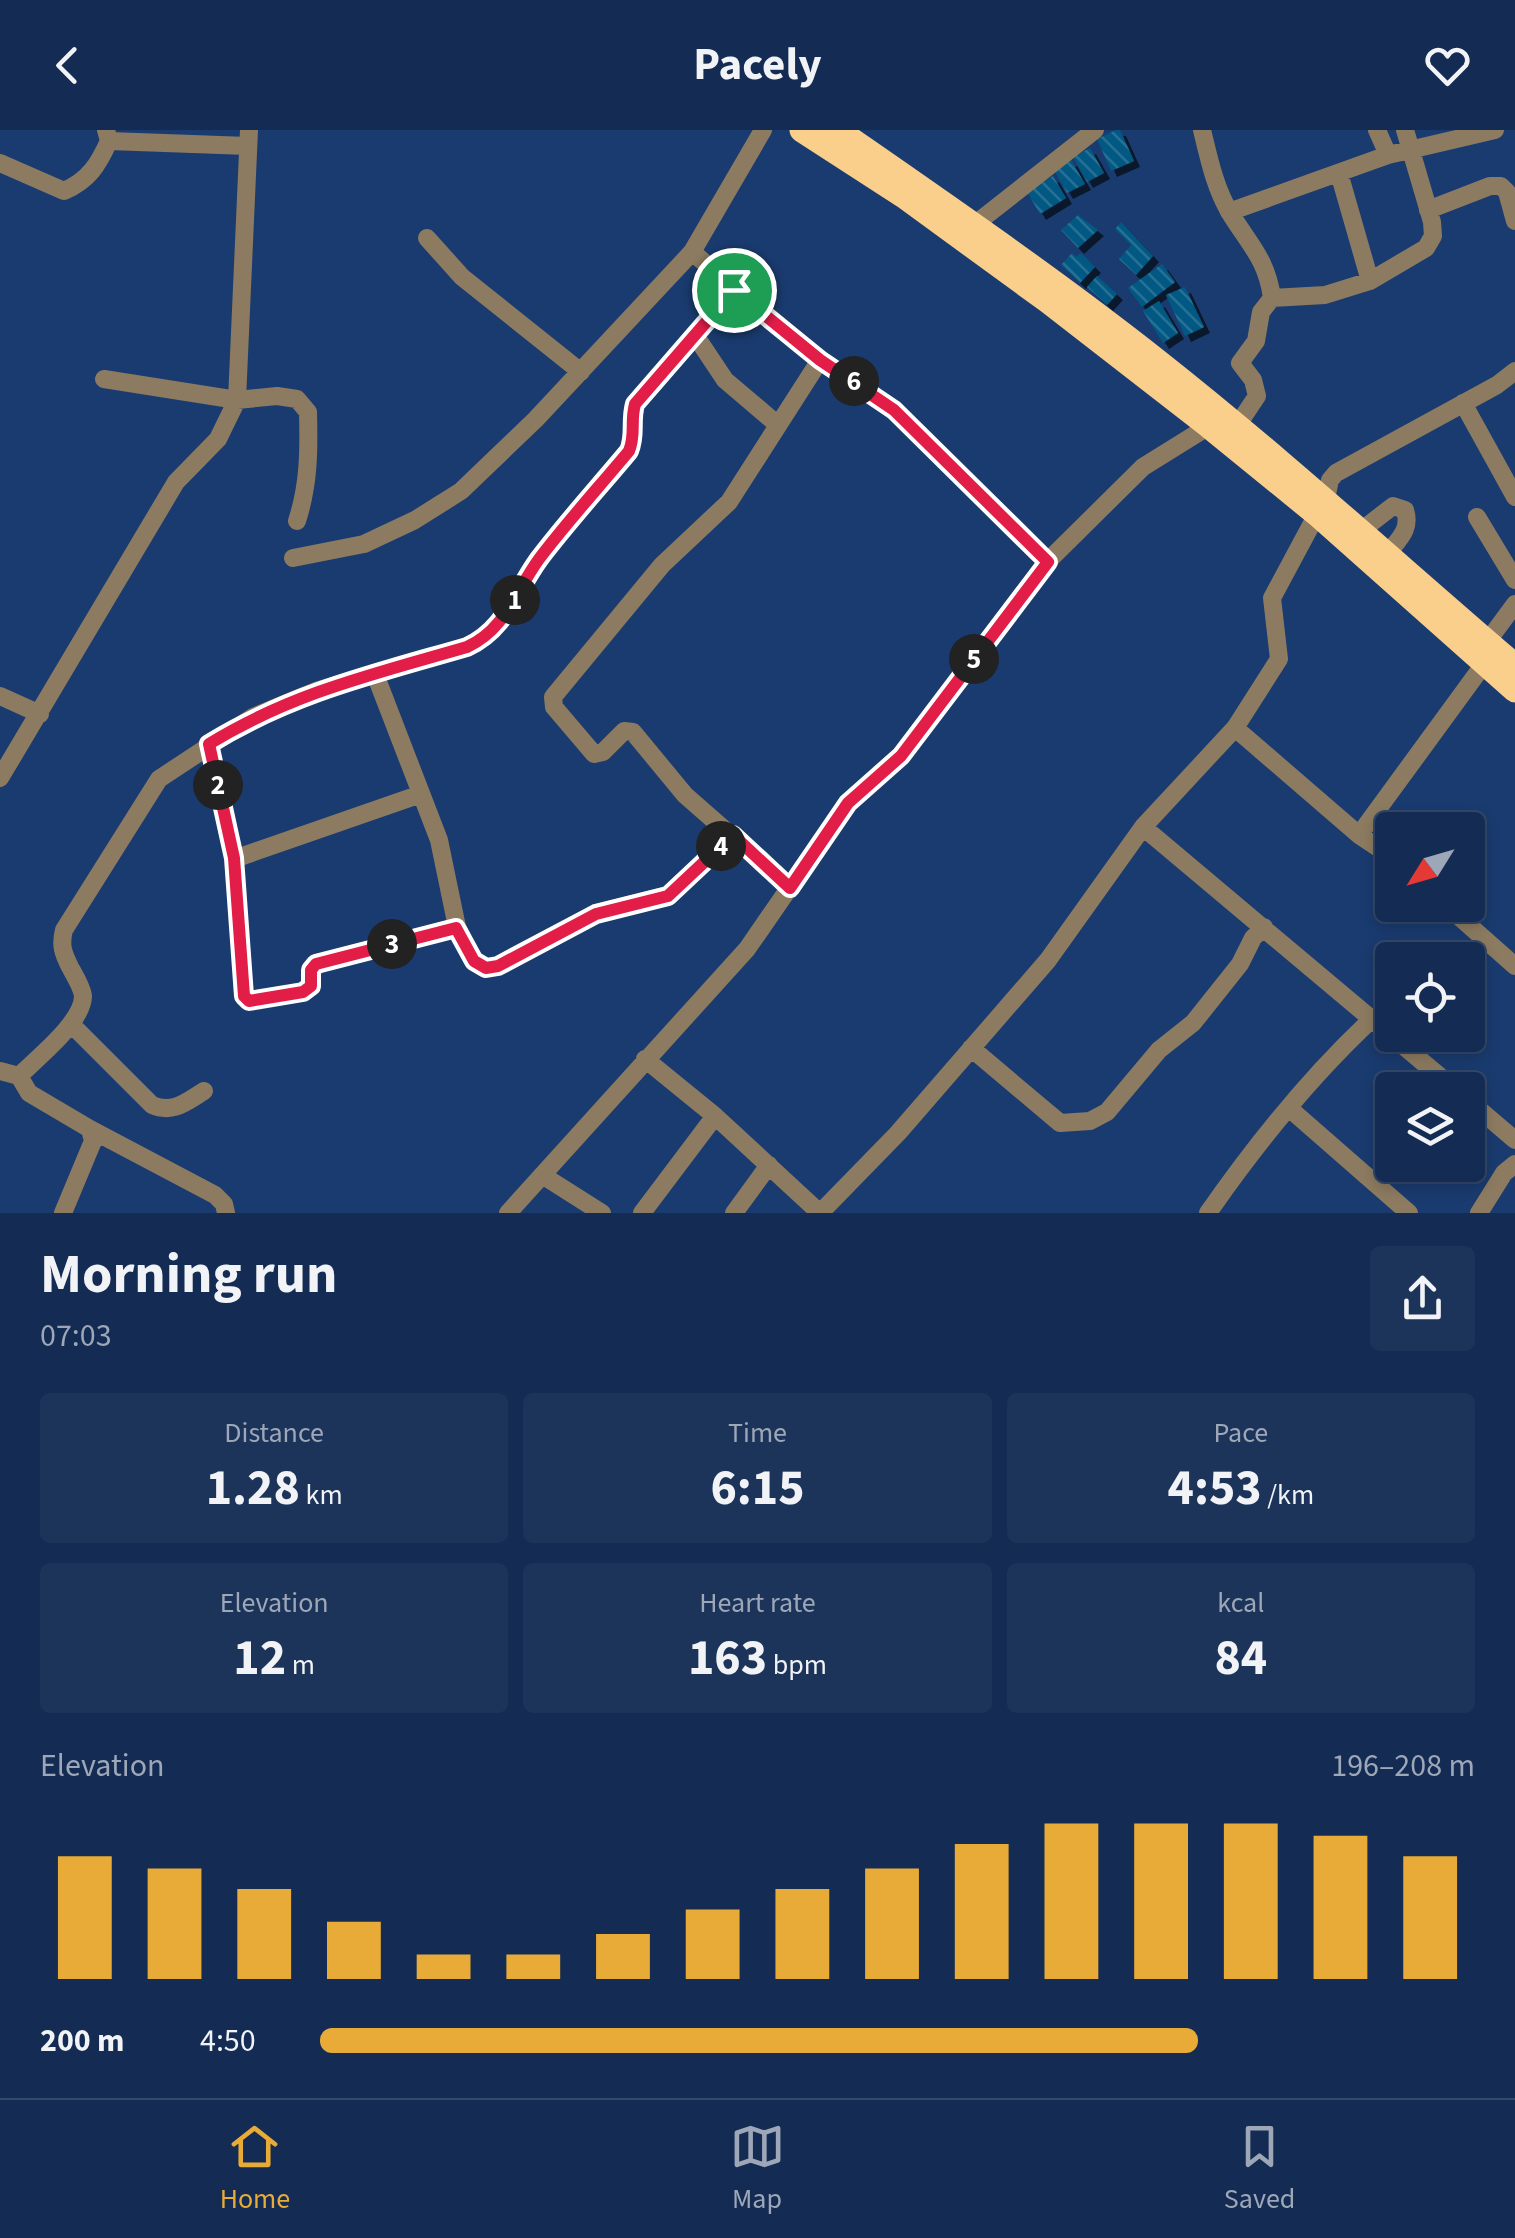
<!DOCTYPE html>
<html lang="en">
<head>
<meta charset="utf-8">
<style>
	body { margin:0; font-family:"Source Sans 3",sans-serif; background:#1d345a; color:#f1f3f6; height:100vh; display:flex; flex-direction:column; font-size:38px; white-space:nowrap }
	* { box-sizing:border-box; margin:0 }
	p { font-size:32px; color:#9da7b8 }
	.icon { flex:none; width:55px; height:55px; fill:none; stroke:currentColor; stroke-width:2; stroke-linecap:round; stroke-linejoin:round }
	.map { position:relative; height:1083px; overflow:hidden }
	.sheet { display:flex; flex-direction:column; background:#142c53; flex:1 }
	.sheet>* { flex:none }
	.needle { width:65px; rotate:233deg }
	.buttons { position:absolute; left:1375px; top:682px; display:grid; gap:20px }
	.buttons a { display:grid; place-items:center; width:110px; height:110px; border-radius:10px; background:#142c53; box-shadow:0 5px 15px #0003,0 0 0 2px #33486a; font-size:50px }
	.pin { position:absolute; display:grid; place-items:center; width:85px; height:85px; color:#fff; margin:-42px; border:5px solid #fff; border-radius:50%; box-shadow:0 2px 10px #0007 }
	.km { position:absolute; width:50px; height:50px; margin:-25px; border-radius:50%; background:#222; color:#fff; font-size:28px; line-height:50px; text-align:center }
	.round { display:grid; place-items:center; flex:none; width:105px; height:105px; border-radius:10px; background:#1d345a }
	.headline { display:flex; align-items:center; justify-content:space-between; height:170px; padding:0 40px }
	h1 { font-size:55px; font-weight:700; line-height:75px }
	.metrics { display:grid; grid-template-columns:repeat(3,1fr); gap:15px; height:170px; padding:10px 40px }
	.metrics div { display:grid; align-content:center; border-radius:10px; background:#1d345a; text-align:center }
	.metrics b { font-size:50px; font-weight:700 }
	.metrics small { font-size:28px; font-weight:400 }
	.metrics p { font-size:28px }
	.chart { height:280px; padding:20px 40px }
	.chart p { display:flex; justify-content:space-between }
	.chart svg { width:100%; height:180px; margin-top:10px; stroke:#e8ab37; stroke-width:6 }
	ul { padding:0 40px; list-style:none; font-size:32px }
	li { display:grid; grid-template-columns:160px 120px 1fr; align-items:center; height:75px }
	li i { height:25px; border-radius:12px; background:#e8ab37 }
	header { display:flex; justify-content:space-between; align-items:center; height:130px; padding:0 40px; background:#142c53; font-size:45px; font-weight:700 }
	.dock { display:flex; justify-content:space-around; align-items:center; height:140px; border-top:2px solid #33486a; background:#142c53; font-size:28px; color:#9da7b8 }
	.dock a { display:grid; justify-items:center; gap:5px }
	.dock .selected { color:#e8ab37 }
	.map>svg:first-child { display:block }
</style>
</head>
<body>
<header><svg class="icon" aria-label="back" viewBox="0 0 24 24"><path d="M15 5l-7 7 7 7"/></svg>Pacely<svg class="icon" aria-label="heart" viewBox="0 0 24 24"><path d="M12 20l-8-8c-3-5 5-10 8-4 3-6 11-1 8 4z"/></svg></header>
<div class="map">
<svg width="1515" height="1083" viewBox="0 0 1515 1083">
	<defs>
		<pattern id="building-back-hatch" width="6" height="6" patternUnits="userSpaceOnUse" patternTransform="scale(2.5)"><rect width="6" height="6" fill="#025983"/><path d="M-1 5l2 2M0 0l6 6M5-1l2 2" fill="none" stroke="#257095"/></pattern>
		<filter id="shadow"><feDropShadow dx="6" dy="6" stdDeviation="0" flood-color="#0009"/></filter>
	</defs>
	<rect width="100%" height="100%" fill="#1a3b6f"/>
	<!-- building -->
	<path fill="url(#building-back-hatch)" filter="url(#shadow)" d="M1116,0H1120L1134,31L1111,41L1097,9Z
		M1090,18L1104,43L1087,52L1073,27Z
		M1071,30L1085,54L1067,63L1054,40Z
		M1053,46L1066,68L1040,84L1027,62Z
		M1078,85L1098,100L1078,118L1061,100Z
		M1121,92L1153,126L1136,145L1119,129L1131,115L1115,99Z
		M1072,123L1076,127L1081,123L1095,137L1080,153L1061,135Z
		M1162,134L1175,152L1142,177L1128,158Z
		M1097,146L1117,164L1107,175L1087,157Z
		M1185,157L1204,197L1185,206L1166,165Z
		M1159,171L1178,203L1163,213L1143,181Z"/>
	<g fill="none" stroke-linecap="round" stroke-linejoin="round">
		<!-- minor -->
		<path stroke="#8c7b60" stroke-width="18" d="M1202,0C1209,29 1215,58 1230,83C1250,115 1267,130 1272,168L1261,182L1256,211L1240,233L1253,250L1257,266L1237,296
			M1377,0L1388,25
			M109,11L248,16
			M0,33L64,61C89,50 98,35 109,11L106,0
			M1339,43L1370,151
			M1428,80L1490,56H1501L1507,62L1515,91
			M1229,82L1388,25L1495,0
			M974,95L1095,0
			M427,108L462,147L581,242
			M692,122L820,230L894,280L1048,431
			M1272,168L1325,165L1370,151L1426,118L1433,106L1432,92L1405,0
			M695,205L725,250L778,295
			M104,249L237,270L277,266L297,269L308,282C309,320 309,354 297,391
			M1463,273L1515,367
			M1326,369L1330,350L1336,343L1497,255L1515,241
			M1477,387L1515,450
			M1362,400L1393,376L1405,380C1411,399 1400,408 1388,423
			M293,428L364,414L415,390L461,361L536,289L692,122L763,0
			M1487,512L1515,474
			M375,544L439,710L457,797L474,831L486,838L498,836L596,783L668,765L733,705
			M0,566L40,584
			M1235,598L1359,705L1392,727
			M209,614L234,729L244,867L249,871L303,862L311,856V840L315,834L457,797
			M0,648L176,352L218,309L237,270L249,0
			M1143,697L1456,960
			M1359,705L1484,534
			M234,729L421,664
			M790,757L685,665L633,602L624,601L603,622L594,624L554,577L553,567L662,435L729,372L820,230
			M1446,775L1515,836
			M71,894L152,975C173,984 186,972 204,961
			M971,918L1060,993L1090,991L1107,982L1159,920L1193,893L1240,834L1253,808L1264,797
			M645,929L715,986L820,1083L898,1003L1048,830L1143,697L1235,598L1279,529L1272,468L1317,384
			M0,941L19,946L29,963L90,999L93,1011L63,1083
			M19,946C37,928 83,892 83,866C82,857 75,846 70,837C63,823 60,815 64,800L159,649L253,587L316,561L467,517C509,497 514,463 539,429C567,392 599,357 629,321C636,304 630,292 635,274L734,160
			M1468,970L1515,1010
			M1290,979L1409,1083
			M90,999L215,1065L224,1074L226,1083
			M542,1045L602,1083
			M508,1083L747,819L848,673L901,626L1048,431L1143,337L1209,296
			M642,1083L715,986
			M734,1083L769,1035
			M1208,1083C1256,1014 1311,946 1372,889
			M1479,1083L1504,1043L1515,1034"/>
		<!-- highway -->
		<path stroke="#f9cf8b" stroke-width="25" d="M802,0L904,66L1048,171L1209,296L1317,384L1515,560
			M837,0C945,75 1053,149 1157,231C1280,328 1396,434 1515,536"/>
	</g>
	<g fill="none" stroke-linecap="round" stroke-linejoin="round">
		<!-- route casing -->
		<g stroke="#fff" stroke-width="20">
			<path id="route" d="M734,160L820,230L894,280L1048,432L901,626L848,673L790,758L733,705L668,766L596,784L498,836L486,838L474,831L456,798L316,834L311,840V856L303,862L249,871L244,866L234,728L209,614C292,563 374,544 467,517C506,499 515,462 539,429C567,392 599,357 629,321C636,304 630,292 635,274Z"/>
		</g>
		<!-- route -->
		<use href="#route" stroke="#e11d48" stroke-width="12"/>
	</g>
</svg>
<div class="buttons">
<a><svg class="needle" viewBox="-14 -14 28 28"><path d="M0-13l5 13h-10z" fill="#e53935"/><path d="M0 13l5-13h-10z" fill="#9da7b8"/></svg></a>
<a><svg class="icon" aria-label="locate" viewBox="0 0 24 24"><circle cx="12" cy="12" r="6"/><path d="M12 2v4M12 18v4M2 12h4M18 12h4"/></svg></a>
<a><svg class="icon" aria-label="layers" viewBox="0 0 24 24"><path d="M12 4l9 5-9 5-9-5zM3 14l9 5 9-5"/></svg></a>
</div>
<div class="pin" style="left:734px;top:160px;background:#1e9e55"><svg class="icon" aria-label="arrive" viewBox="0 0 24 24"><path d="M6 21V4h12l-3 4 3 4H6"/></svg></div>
<b class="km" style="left:515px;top:470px">1</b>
<b class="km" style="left:218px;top:655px">2</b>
<b class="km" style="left:392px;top:814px">3</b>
<b class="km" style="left:721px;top:716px">4</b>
<b class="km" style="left:974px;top:529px">5</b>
<b class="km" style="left:854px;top:251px">6</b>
</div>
<section class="sheet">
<div class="headline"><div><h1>Morning run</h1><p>07:03</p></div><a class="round"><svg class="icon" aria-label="share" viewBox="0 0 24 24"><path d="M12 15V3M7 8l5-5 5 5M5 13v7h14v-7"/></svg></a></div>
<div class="metrics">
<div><p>Distance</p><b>1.28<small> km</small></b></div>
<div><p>Time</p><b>6:15</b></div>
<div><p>Pace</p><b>4:53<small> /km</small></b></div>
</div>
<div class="metrics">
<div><p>Elevation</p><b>12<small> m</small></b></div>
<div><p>Heart rate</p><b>163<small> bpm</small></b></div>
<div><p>kcal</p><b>84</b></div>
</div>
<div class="chart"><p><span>Elevation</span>196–208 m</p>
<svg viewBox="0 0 160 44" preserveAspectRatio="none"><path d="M5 44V14M15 44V17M25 44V22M35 44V30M45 44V38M55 44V38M65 44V33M75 44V27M85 44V22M95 44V17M105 44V11M115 44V6M125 44V6M135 44V6M145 44V9M155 44V14"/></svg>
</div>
<ul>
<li><b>200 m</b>4:50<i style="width:76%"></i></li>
</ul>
</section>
<nav class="dock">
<a class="selected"><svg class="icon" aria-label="home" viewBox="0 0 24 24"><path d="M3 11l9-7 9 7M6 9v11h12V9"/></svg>Home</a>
<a><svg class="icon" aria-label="map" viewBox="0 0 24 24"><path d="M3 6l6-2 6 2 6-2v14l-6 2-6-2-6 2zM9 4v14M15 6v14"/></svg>Map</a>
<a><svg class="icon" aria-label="saved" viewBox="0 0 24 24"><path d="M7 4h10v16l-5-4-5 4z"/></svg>Saved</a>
</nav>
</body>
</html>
